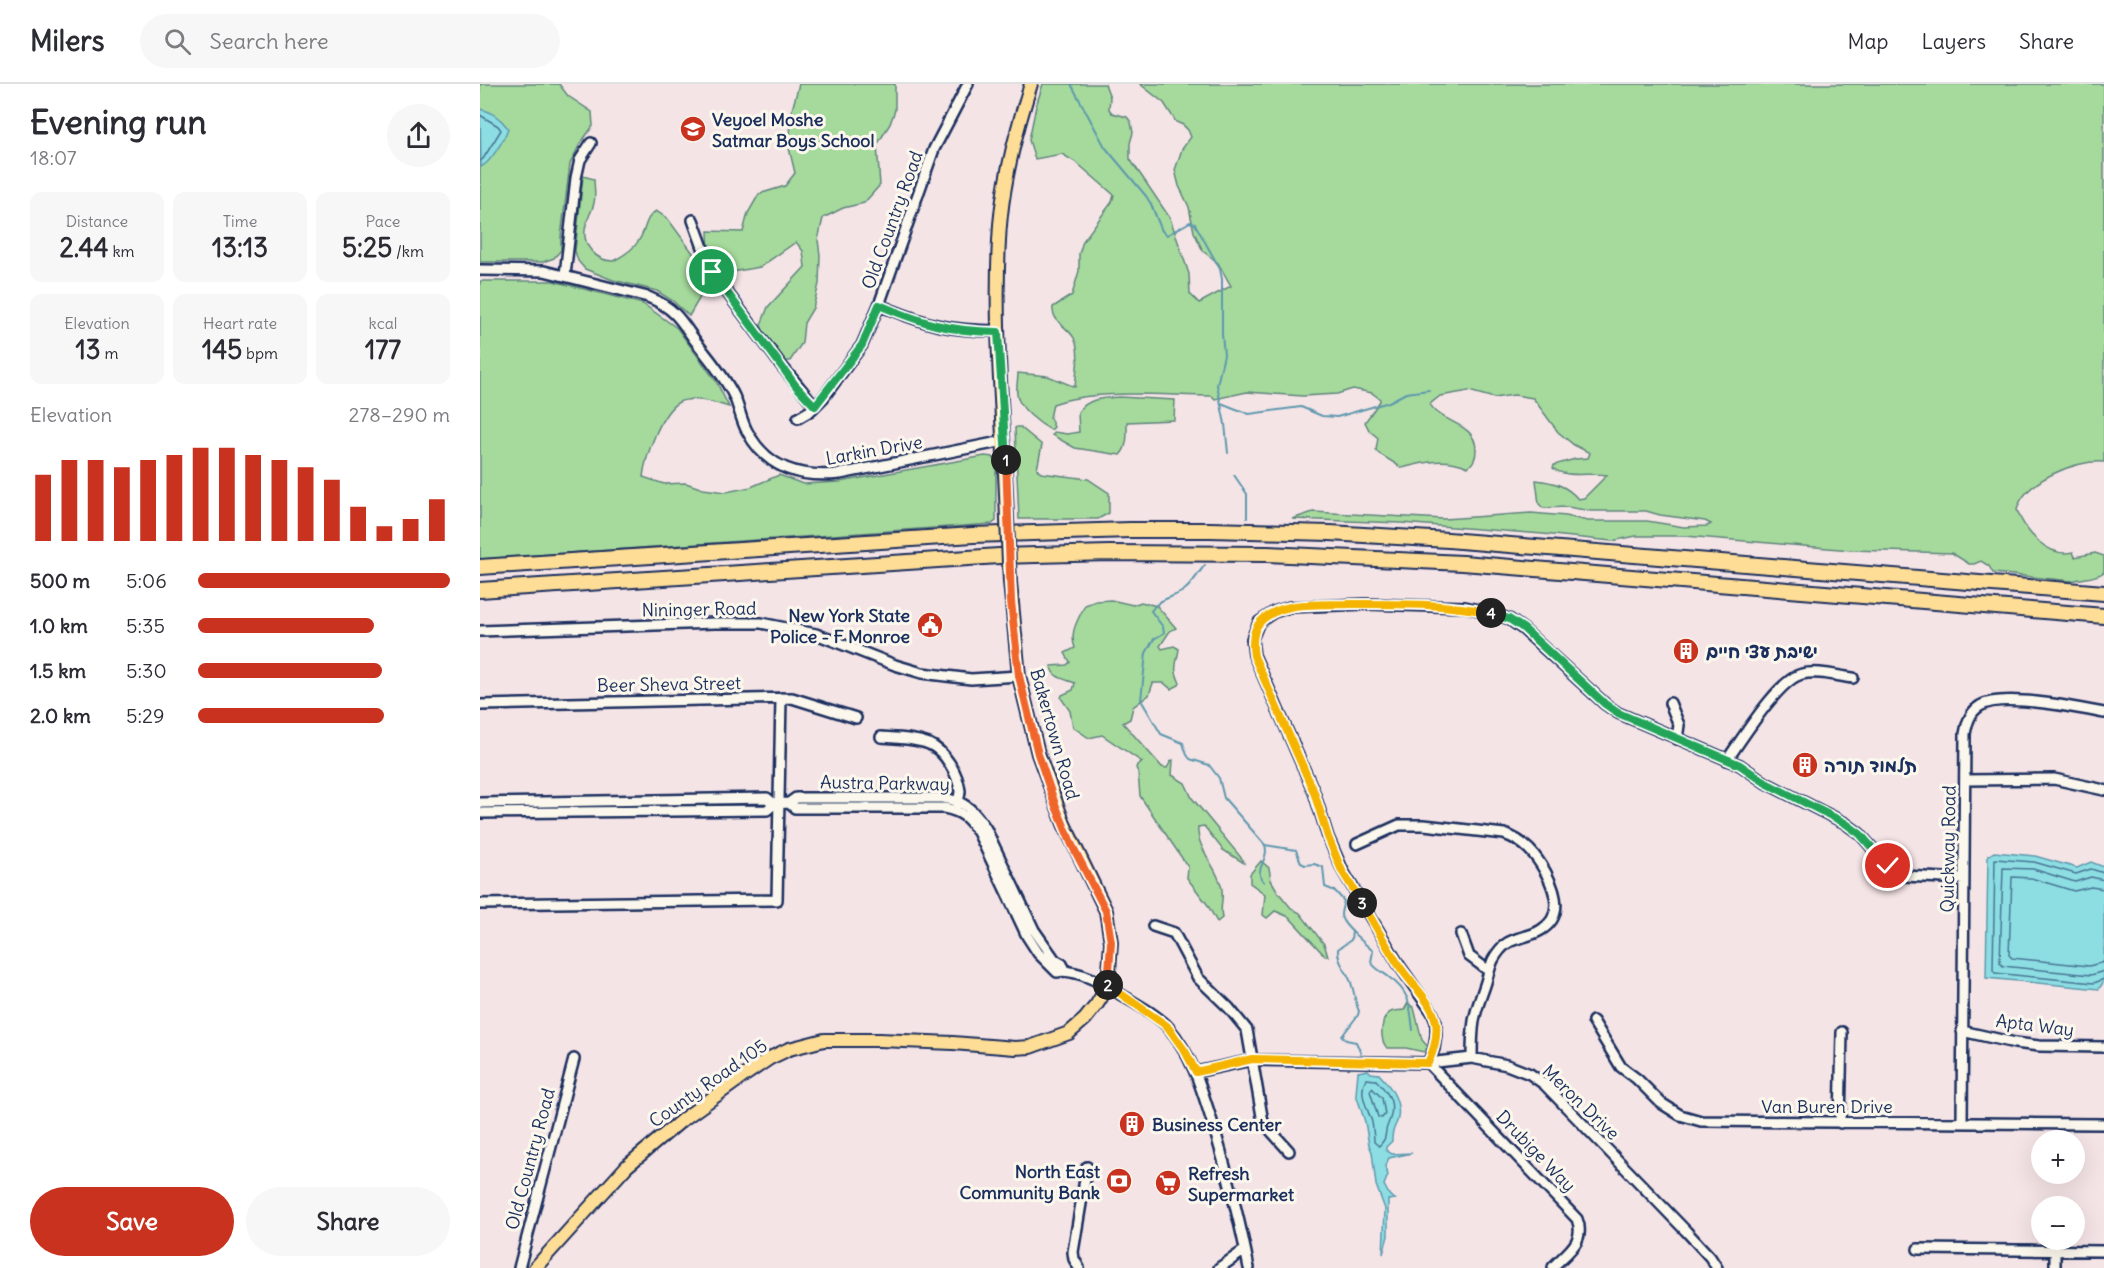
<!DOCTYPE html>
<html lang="en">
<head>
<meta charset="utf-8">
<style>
	body { margin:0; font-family:Delius,"Playpen Sans Hebrew",sans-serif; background:#f7f7f7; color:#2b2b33; height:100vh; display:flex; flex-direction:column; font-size:22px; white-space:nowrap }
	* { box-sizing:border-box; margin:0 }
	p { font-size:20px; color:#7c7c81 }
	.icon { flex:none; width:33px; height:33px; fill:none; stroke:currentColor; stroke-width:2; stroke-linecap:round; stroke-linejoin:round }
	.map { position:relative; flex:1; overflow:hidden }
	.sheet { display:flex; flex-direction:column; background:#fff; width:480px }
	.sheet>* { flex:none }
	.tools { position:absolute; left:1551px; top:1046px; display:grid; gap:12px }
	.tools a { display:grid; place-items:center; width:54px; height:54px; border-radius:50%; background:#fff; box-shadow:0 6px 24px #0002; font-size:30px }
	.pin { position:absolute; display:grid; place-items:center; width:51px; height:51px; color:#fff; margin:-26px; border:3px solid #fff; border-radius:50%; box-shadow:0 2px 6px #0007 }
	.km { position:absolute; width:30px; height:30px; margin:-15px; border-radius:50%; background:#222; color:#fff; font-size:16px; line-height:30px; text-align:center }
	.round { display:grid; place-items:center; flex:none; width:63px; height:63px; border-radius:32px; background:#f7f7f7 }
	.headline { display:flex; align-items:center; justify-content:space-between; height:102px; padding:0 30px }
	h1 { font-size:33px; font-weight:700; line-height:45px }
	.metrics { display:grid; grid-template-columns:repeat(3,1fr); gap:9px; height:102px; padding:6px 30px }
	.metrics div { display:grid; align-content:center; border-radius:12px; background:#f7f7f7; text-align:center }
	.metrics b { font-size:26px; font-weight:700 }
	.metrics small { font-size:16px; font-weight:400 }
	.metrics p { font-size:16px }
	.chart { height:168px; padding:12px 30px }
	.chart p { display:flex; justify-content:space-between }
	.chart svg { width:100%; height:108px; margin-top:6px; stroke:#c8321e; stroke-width:6 }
	.action { display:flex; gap:12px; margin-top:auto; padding:12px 30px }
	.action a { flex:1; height:69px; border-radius:36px; background:#c8321e; color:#fff; font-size:24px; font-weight:700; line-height:69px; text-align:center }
	.action a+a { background:#f7f7f7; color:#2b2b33 }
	ul { padding:0 30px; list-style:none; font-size:20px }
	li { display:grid; grid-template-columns:96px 72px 1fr; align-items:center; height:45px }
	li i { height:15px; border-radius:8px; background:#c8321e }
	header { display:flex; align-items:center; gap:36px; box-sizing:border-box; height:84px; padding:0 30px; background:#fff; border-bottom:2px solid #e1e1e2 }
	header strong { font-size:28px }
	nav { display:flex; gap:33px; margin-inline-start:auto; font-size:21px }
	.search { width:420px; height:54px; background:#f7f7f7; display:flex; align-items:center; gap:15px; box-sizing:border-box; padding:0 21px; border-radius:33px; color:#7c7c81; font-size:22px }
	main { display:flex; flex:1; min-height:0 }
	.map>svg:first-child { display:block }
</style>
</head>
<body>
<header>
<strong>Milers</strong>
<div class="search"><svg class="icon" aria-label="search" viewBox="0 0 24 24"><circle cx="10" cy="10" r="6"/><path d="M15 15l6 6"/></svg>Search here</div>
<nav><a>Map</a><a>Layers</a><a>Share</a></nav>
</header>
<main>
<section class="sheet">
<div class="headline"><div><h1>Evening run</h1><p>18:07</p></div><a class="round"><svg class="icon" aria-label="share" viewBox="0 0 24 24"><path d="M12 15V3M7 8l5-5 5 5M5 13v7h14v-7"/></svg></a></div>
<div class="metrics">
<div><p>Distance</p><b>2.44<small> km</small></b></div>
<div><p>Time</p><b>13:13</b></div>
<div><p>Pace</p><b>5:25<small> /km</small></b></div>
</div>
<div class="metrics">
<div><p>Elevation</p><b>13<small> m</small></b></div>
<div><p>Heart rate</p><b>145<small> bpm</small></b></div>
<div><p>kcal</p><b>177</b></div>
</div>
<div class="chart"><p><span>Elevation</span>278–290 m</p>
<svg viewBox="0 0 160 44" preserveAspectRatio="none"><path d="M5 44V17M15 44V11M25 44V11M35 44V14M45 44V11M55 44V9M65 44V6M75 44V6M85 44V9M95 44V11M105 44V14M115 44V19M125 44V30M135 44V38M145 44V35M155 44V27"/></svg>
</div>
<ul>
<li><b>500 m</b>5:06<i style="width:100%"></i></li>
<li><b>1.0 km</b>5:35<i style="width:70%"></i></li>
<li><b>1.5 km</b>5:30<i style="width:73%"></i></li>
<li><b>2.0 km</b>5:29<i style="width:74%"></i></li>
</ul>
<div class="action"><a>Save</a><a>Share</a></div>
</section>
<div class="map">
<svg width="1624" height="1184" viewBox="0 0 1624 1184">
	<rect width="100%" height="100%" fill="#f5e4e6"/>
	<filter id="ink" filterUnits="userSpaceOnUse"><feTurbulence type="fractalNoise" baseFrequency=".0167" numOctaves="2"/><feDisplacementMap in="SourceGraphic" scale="12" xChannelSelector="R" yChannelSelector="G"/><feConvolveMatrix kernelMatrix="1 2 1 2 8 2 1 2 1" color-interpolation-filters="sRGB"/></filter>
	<g filter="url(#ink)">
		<!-- green -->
		<path fill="#a5da9c" stroke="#60847d" stroke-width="1.5" d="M0,0H79L88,12L112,28L113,42L100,60L90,80L81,153V166L74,174L63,178H0Z
			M319,0H415V26L410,40L397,61L400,101L384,119L363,124L343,134L338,156L340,171L339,200L333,224L324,239L322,259L310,277H301L286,255L281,241L288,223L325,183L323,167L316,158L280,183L241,190L229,172L228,147L263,148L268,129L279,110L305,102L315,89L309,64L312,26Z
			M563,0H625L630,13L629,25L632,29L647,33L651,38L653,49L650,59V75L690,134L709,190L710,210L719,219L751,202L738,179L723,167L714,148L709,123L699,102L695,86L702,65L711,53L708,46L703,41L696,38L684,19L660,0H1624V378C1596,375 1544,397 1537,426C1545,448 1568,474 1593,468L1595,473L1615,469L1624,472V488C1615,495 1603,493 1592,497L1513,489L1509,482L1501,477L1494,480H1489L1472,469L1371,466L1205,452H1156L1132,457L1063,450L921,439L812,435L833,428L964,435L1051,429L1086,432L1108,437H1167L1204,443L1227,442L1231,440L1225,437L1180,431L1166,427H1111L1087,423L1063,424L1059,420L1056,396C1073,398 1086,401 1098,415L1104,414L1127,391C1111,388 1085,395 1073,384L1074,381L1095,375L1108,374L1110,369L1094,361L1078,348L1053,314L1034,311L1014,314L989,307L960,312L950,320C961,340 996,338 996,366C996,373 994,379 988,383C967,373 944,378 922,384L898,369L896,366L898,354L889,346L885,338L900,317V315L892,309L873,305L857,310L823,312L767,308L735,315L732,312C686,312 616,304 573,320L570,334L574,343L571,346C560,340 538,324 537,310C536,303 538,296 538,289L568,292L595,303C596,288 601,268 594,254C588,243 571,237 573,223L592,211L599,187V170L603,157L632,118L634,111L597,79L582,70L555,75L549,56L556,22Z
			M103,92L114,95C114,103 116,111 114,119C112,128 106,136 105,146C103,163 117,177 133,177C143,172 154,165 159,156C166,146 165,133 176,127L188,135L229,191V198L209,232L193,217L177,207L133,196L105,185L98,177L95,167Z
			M0,197H73L163,220L197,244L236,297L249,323C237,319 212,312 199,318C181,327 165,374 163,393L184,400L206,399L223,405L246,408L271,403L299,391L323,400L359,398L505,372L513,373L516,379V437L512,440L0,475Z
			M639,313L695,316L694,336L647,338C647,349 648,364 640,371L595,364L572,351L574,348L587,350L599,348L598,328C608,314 623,314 639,313Z
			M537,343H540L562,361L557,385L561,389L608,395L629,409V429L618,435H539L535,344Z
			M631,516L653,521L661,518L677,522L696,544L690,547L680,562L682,565L694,562L699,565C697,580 692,583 700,599L699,601L691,605L684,599H673L669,611L653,623L650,635L643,639L682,683L687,684L691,677L693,676L692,691L705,699L712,714L763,776L764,779L743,766L724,742L718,743C716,763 736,782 741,801C745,813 739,822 742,834L737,838L727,820L707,794L708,783L660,712L658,688L656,684L657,681L662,678L622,651L609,654L593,643L590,627L581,614L582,611L593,606L595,599C585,595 572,594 571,582L587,581L590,578L585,569L595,564C589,548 598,536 605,521L616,517Z
			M781,777L789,784L791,796L798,808L811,824L820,829L844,860L848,872H845L809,833L795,827L787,834L783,831L785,810L770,799V790Z
			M928,919L934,924L942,956L948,963L944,968L926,964H907C899,955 900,931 913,927C917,926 920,927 924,926Z"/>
		<!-- water -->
		<path fill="#8cdee3" stroke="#5f98ae" stroke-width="1.5" d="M0,25C11,27 21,35 28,44C25,55 10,79 1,83Z
			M1514,768L1555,772L1597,784L1611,778L1624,783V897L1619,905L1506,894L1508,772Z
			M888,986L891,989L899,990C910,1002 921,1016 918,1034C916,1044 911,1044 912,1057L906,1063V1066L912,1070L932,1069L909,1074L905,1082L908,1091L904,1101L910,1112L915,1115L908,1116V1152L903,1170L905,1125L896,1101L892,1068L889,1061L885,1038L876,1010L878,988Z"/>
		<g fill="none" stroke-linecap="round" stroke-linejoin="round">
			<!-- shore -->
			<path stroke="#487593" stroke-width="1.5" d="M0,31L18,42L21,46L3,75L0,77
				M1624,789L1611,785L1596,790L1554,778L1515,775L1513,886L1515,889L1614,899L1624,895
				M1624,796L1611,793L1595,798L1553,785L1523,784L1520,879L1523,882L1611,891L1624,887
				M1624,805L1611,803L1594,807L1551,794L1532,793L1529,871L1532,874L1609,882L1624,878
				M886,995L896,996C911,1011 916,1021 908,1040C903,1051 909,1052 899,1062L894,1058C894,1051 893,1045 892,1038C887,1023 878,1009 886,995Z
				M892,1004L902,1014L905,1030L902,1034L898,1033L890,1007Z"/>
			<!-- stream -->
			<path stroke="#5f98ae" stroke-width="2" d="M591,0L625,63L666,112L671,120L682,147L687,151L710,138L715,140L740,185L742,195V250L744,271L737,301L745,340L748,369
				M741,319L769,330L821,323L842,332L857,333L909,318L926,309L949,306
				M754,391L767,410V434
				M725,481C718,489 712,501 703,507C691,515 679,514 671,527L683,543L684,549L674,555L666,569L661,616L681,650L703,659L707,671L710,675L729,681L739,694L744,714L785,761L816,766L821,779L825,781L834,780L843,783L845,803L855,807L864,817C863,821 861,827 861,831C861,841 886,860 893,867L891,878C896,886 903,888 910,894C931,909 930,923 933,946
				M784,798C772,786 790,776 785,761
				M872,847L871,856L858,865C857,880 869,888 872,902C875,911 875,919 879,927L878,931L862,952L866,956L876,958L881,969"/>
			<!-- minor casing -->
			<g stroke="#1b2f5e" stroke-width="14">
				<path id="minor" d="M213,136L232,188L301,281L335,322
					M0,186L64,187L168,213C178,217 187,222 195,230C203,238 210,250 217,259C230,276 245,293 254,312C259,323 261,336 267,347C287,385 320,394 360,390L524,357
					M85,191L96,94L100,76L111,59
					M399,221C445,240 468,247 518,247
					M318,334L330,327L343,314L382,261L399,221L454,65L488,0
					M0,547L235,539H281L336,550L415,581L442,589L491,595L539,592
					M1190,619L1199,641L1197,655
					M0,621L312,614L376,634
					M401,653C416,654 434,654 449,660C465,667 478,690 480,707C480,711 478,717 477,721
					M1247,676C1262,655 1299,595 1322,590C1337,586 1357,592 1373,594
					M1485,696L1574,695L1624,706
					M0,719L287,714L294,720L309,719L316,714H462C485,717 494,726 506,745L554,846L575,876L582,880L585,886
					M309,719L315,724H464C481,727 488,733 498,748L547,852L558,869L577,888C594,884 626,900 640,910C654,919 678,931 689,944C714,974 723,1010 735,1047C748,1092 760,1138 769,1184
					M0,729L287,726L294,720
					M877,760L919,741H944L1024,750C1045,757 1056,771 1066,789C1076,808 1084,832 1061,846C1041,858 1028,849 1013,876C1010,883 1008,891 1006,898C1002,911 996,924 994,937C992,949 992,962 992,974
					M0,820L297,816L301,614
					M673,842L694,849L718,894L749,924L767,946L783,1038L809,1067
					M981,850L989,872L1009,887
					M1113,937L1141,983L1157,995L1181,1019L1200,1031L1221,1037L1624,1040
					M1482,947L1535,959L1559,962L1624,963
					M948,979L954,965L956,951V938L952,928L919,881L863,787L848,753L834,708L774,571L772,555L779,538L794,528L810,523L885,520L985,523L1012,529L1029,535L1043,545L1125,620L1138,629L1260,681L1286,699L1365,739L1380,750L1408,782L1424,792L1484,795
					M948,979L1097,1135C1106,1158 1087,1168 1073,1183
					M716,988L772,976L948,979L992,974L1027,981L1050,990L1064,1000L1206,1147L1230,1173L1237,1184
					M1360,1039L1362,948
					M1482,1039L1485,650C1487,639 1490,628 1500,622C1521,608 1598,624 1624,629
					M1438,1165L1624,1167
					M39,1184L94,975
					M599,1184L594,1175L593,1168L607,1083
					M739,1184L765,1166
					M1575,1184V1166"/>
			</g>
			<!-- major casing -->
			<g stroke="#1b2f5e" stroke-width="16">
				<path id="major" d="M527,436C524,343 514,250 519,157C521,104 535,50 551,0
					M55,1184L147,1082L202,1036L262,993L290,974L309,965L344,956H399L473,959L535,964L550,963L589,949L605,935L617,920L628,902L631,858L626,827L584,740L558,670L539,592L530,498"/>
			</g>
			<!-- highway casing -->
			<g stroke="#1b2f5e" stroke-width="18">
				<path id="highway" d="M0,483L493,451L650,446H730L850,449L968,456L1624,509
					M0,506L519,472L629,469L787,470L983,479L1624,532"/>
			</g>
			<!-- minor -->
			<use href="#minor" stroke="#fbf7ec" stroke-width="9"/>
			<!-- major -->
			<use href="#major" stroke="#fedd96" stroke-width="12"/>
			<!-- highway -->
			<use href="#highway" stroke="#fedd96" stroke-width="14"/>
			<!-- major-bridge casing -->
			<g stroke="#1b2f5e" stroke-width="16" stroke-linecap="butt">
				<path id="major-bridge" d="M527,436L530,498"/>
			</g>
			<!-- major-bridge -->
			<use href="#major-bridge" stroke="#fedd96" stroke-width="12"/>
		</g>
	</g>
	<g fill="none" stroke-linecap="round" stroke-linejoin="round" filter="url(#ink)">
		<!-- split-1 casing -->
		<g stroke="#fff" stroke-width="12">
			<path id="split-1" d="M232,188L316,302L335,322L382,261L399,221C445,240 468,247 518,248L526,376"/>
		</g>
		<!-- split-2 casing -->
		<g stroke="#fff" stroke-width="12">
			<path id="split-2" d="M526,376L531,517L539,592L558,670L575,720L592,761L626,827L631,858L628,901"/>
		</g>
		<!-- split-3 casing -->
		<g stroke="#fff" stroke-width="12">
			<path id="split-3" d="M628,901L687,942L705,967L716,988L772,975L948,979C954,966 958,953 956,938C952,917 929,898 918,880C905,860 894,839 882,819"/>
		</g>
		<!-- split-4 casing -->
		<g stroke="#fff" stroke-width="12">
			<path id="split-4" d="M882,819L862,787L848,753L834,708L774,572C772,560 772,546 781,537C788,530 800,525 810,523C828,519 850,521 869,520C917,520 965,519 1011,529"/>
		</g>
		<!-- split-5 casing -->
		<g stroke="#fff" stroke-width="12">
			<path id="split-5" d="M1011,529L1029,535L1043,544L1125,620L1138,629L1260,681L1286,699L1365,739L1380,750L1408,782"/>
		</g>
		<!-- split-1 -->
		<use href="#split-1" stroke="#22a559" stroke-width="8"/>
		<!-- split-2 -->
		<use href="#split-2" stroke="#f0652b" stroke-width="8"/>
		<!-- split-3 -->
		<use href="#split-3" stroke="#f5b400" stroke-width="8"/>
		<!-- split-4 -->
		<use href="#split-4" stroke="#f5b400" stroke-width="8"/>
		<!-- split-5 -->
		<use href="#split-5" stroke="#22a559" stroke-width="8"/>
	</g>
	<!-- icons -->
	<defs>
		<g id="school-disc" transform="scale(1.35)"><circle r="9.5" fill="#c8321e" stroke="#fbf7ec"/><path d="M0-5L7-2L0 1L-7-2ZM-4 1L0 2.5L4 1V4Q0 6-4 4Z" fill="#fff"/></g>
		<g id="civic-disc" transform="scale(1.35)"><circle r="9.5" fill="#c8321e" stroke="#fbf7ec"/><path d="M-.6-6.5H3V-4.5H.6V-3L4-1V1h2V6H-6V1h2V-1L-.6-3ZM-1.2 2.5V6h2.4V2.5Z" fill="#fff"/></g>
		<g id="building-disc" transform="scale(1.35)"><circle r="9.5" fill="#c8321e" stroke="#fbf7ec"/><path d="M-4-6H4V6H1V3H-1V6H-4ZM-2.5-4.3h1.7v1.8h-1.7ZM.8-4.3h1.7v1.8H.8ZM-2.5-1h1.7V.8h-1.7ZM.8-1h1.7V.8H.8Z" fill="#fff"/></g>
		<g id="bank-disc" transform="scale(1.35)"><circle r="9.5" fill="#c8321e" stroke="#fbf7ec"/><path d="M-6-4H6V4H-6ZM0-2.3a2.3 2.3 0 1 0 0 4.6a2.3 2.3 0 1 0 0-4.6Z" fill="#fff"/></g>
		<g id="supermarket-disc" transform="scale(1.35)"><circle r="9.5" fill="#c8321e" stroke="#fbf7ec"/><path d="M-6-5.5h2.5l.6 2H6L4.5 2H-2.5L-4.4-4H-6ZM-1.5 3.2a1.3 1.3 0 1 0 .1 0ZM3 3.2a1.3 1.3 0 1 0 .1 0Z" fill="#fff"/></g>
	</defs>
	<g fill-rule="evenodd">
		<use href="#school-disc" x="213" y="45"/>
		<use href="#civic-disc" x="450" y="541"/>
		<use href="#building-disc" x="1206" y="567"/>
		<use href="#building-disc" x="1325" y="681"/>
		<use href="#building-disc" x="652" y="1040"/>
		<use href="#bank-disc" x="639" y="1097"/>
		<use href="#supermarket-disc" x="688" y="1099"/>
	</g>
	<g text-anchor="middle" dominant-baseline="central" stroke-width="6" stroke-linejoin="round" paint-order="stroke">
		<!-- poi labels -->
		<g font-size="18" font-weight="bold" fill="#1b2f5e" stroke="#fbf7ec" text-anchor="start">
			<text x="232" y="35">Veyoel Moshe<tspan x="232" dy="21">Satmar Boys School</tspan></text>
			<text x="430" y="531" text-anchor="end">New York State<tspan x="430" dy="21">Police - F Monroe</tspan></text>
			<text x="1226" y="567">ישיבת עצי חיים</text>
			<text x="1344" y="681">תלמוד תורה</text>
			<text x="672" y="1040">Business Center</text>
			<text x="620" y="1087" text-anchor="end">North East<tspan x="620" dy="21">Community Bank</tspan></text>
			<text x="708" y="1089">Refresh<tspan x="708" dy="21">Supermarket</tspan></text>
		</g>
		<!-- street labels -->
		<g font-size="18" fill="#1b2f5e" stroke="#fbf7ec">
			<text transform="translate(412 136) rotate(-70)">Old Country Road</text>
			<text transform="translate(394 366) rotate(-10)">Larkin Drive</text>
			<text transform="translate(219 525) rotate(-1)">Nininger Road</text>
			<text transform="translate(189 600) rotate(-1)">Beer Sheva Street</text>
			<text transform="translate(575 650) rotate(74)">Bakertown Road</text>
			<text transform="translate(405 699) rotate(1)">Austra Parkway</text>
			<text transform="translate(1468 765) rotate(-89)">Quickway Road</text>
			<text transform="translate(1555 941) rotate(7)">Apta Way</text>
			<text transform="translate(228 999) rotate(-35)">County Road 105</text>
			<text transform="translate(1101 1018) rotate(44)">Meron Drive</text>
			<text x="1347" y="1022">Van Buren Drive</text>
			<text transform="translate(1056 1067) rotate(46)">Drubige Way</text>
			<text transform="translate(50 1075) rotate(-75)">Old Country Road</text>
		</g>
	</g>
</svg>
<div class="tools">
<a>+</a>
<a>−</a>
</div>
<div class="pin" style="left:232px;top:188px;background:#1e9e55"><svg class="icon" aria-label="arrive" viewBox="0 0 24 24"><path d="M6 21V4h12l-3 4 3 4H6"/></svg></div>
<div class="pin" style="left:1408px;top:782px;background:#d93025"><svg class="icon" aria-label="check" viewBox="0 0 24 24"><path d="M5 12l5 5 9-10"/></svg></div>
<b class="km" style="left:526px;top:376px">1</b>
<b class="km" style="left:628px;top:901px">2</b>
<b class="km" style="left:882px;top:819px">3</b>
<b class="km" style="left:1011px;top:529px">4</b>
</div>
</main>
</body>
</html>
